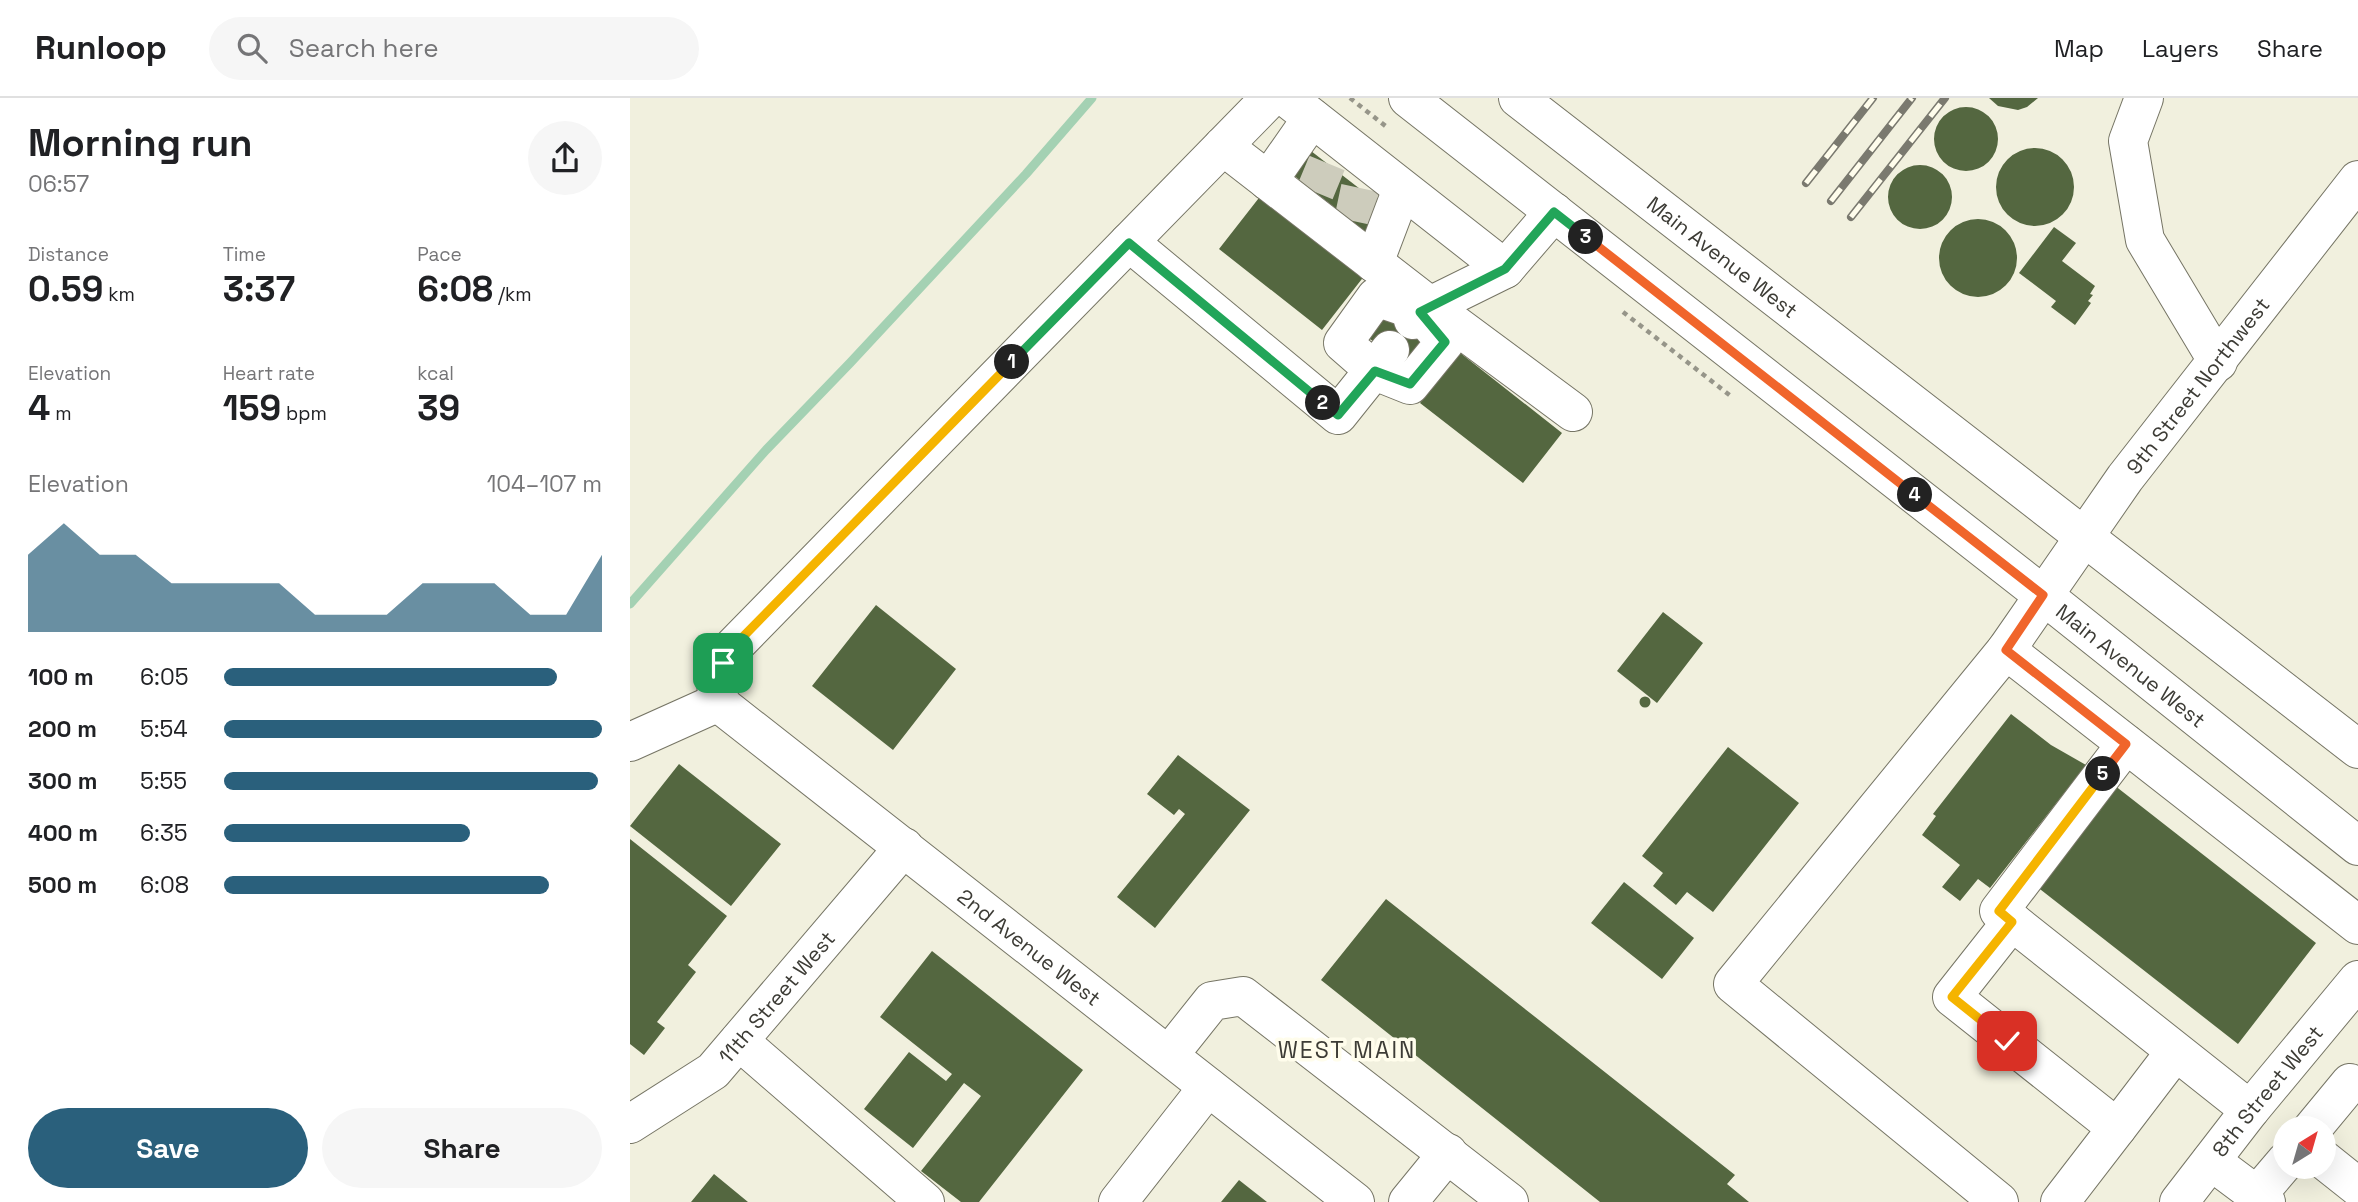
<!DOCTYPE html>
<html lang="en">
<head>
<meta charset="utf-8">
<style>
	body { margin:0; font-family:"Space Grotesk",sans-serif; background:#f6f6f6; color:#202124; height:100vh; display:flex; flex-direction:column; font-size:26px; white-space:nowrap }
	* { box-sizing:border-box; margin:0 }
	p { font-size:23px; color:#757577 }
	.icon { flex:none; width:38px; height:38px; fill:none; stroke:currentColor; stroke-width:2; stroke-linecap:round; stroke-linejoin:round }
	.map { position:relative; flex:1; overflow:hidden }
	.panel { display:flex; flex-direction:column; background:#fff; width:630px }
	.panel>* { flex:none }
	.needle { width:46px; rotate:37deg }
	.buttons { position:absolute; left:1643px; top:1018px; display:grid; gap:14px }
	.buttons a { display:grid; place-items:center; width:63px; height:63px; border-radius:50%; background:#fff; box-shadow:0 7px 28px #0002; font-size:35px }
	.pin { position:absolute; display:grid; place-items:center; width:60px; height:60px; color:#fff; margin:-30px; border-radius:14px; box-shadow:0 4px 10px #0006 }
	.km { position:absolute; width:35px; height:35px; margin:-18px; border-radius:50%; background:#222; color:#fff; font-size:19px; line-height:35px; text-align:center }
	.round { display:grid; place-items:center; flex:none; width:74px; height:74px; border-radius:37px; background:#f6f6f6 }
	.headline { display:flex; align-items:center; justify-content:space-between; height:119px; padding:0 28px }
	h1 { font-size:38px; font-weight:600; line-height:52px }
	.figures { display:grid; grid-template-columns:repeat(3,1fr); gap:10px; height:119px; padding:7px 28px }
	.figures div { display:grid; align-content:center }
	.figures b { font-size:35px; font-weight:600 }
	.figures small { font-size:19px; font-weight:400 }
	.figures p { font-size:19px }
	.chart { height:196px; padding:14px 28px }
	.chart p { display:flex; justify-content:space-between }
	.chart svg { width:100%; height:126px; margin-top:7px; fill:#2a607c; opacity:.7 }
	.cta { display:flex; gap:14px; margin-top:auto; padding:14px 28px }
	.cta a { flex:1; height:80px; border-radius:42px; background:#2a607c; color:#fff; font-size:28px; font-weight:600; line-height:80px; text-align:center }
	.cta a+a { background:#f6f6f6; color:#202124 }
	ul { padding:0 28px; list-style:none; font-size:23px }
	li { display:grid; grid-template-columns:112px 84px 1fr; align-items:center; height:52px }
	li i { height:18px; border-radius:9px; background:#2a607c }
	header { display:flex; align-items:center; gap:42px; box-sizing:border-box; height:98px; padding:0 35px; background:#fff; border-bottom:2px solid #e0e0e0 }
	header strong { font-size:33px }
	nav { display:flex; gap:38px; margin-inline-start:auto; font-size:24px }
	.search { width:490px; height:63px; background:#f6f6f6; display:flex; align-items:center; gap:18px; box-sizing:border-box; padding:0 24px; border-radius:38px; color:#757577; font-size:26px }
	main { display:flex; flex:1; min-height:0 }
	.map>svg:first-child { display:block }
</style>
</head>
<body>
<header>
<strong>Runloop</strong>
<div class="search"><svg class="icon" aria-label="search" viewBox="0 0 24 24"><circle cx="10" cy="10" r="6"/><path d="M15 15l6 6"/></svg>Search here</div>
<nav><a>Map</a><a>Layers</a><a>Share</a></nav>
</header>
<main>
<section class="panel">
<div class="headline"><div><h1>Morning run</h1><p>06:57</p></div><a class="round"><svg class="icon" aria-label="share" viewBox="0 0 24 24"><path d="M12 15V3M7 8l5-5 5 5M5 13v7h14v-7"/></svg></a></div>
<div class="figures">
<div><p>Distance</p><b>0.59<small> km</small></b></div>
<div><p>Time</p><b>3:37</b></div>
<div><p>Pace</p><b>6:08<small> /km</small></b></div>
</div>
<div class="figures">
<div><p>Elevation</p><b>4<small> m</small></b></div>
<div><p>Heart rate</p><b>159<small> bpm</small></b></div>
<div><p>kcal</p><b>39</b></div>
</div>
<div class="chart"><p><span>Elevation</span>104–107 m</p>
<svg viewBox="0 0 160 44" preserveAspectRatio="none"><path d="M0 44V17L10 6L20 17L30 17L40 27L50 27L60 27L70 27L80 38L90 38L100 38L110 27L120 27L130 27L140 38L150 38L160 17V44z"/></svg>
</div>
<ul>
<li><b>100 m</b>6:05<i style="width:88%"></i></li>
<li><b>200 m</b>5:54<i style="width:100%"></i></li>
<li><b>300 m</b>5:55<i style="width:99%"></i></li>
<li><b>400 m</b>6:35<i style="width:65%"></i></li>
<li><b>500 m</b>6:08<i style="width:86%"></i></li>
</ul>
<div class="cta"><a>Save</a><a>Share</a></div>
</section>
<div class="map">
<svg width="1728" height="1104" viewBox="0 0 1728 1104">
	<rect width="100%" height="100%" fill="#f1f0de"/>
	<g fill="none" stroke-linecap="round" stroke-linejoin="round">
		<!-- stream -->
		<path stroke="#a4d1b3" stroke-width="9" d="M0,506L136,352L220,265L396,76L462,0"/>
	</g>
	<!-- building -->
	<path fill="#546740" d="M1359,0H1408L1397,9L1388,12L1368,8Z
		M1304 41a32 32 0 1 1 64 0a32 32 0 1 1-64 0Z
		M672,46L752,108L742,139L662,76Z
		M1366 89a39 39 0 1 1 78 0a39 39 0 1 1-78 0Z
		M1258 99a32 32 0 1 1 64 0a32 32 0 1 1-64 0Z
		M632,96L735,177L692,232L589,151Z
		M1309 160a39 39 0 1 1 78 0a39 39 0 1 1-78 0Z
		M1424,129L1446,145L1432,163L1465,188L1460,196L1463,197L1458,203L1461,205L1445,227L1421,209L1426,203L1389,175Z
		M748,208L805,241L786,267L729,235Z
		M829,254L932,335L893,385L790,305Z
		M246,507L326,571L263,652L182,588Z
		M1033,514L1073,545L1027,605L987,573Z
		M1009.5 604a5.5 5.5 0 1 1 11 0a5.5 5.5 0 1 1-11 0Z
		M1381,616L1421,647L1456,667L1360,790L1348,781L1330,803L1312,789L1330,767L1292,737L1306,718L1303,716Z
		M1098,649L1169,705L1083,814L1057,794L1046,807L1023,788L1033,775L1012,758Z
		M548,657L620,712L525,830L487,799L555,716L549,711L544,717L517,696Z
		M49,666L151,746L101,808L0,728Z
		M1484,687L1686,845L1608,946L1406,788Z
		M0,741L97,818L58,867L66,874L27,924L35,930L14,957L0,946Z
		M994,784L1064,840L1032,881L961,825Z
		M756,801L1105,1077L1097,1086L1119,1104H970L691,882Z
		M302,853L453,972L349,1104H331L291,1073L351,998L334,985L283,1050L234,1011L279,954L316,983L322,976L250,919Z
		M84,1076L118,1104H61Z
		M609,1082L637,1104H591Z"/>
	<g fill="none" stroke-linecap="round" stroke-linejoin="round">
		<!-- minor-tunnel -->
		<path stroke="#cdccbc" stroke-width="38" stroke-dasharray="38 19" stroke-linecap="butt" d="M685,94L697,65
			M723,123L730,90"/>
		<!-- minor casing -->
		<g stroke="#767565" stroke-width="40">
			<g id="minor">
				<path id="s1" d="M640,0L103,549C91,568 77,590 95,610L725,1104"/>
				<path d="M657,0L875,171"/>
				<path d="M1514,0L1498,43L1515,142L1588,264"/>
				<path d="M593,48L800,208L943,314"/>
				<path d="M638,83L682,20"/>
				<path d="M499,144L708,317L760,252"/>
				<path d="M744,165L772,91"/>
				<path d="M746,199L790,214L815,244L780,287L745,273L713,245Z"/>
				<path d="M783,222L800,208L875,171L924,114"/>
				<path d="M1376,552L1728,827"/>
				<path d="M0,644L89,604"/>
				<path d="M1496,646L1369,813L1620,1012"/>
				<path d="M1382,823L1322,899L1487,1030L1430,1104"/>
				<path d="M109,943L295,1104"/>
				<path d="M539,957L582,903L613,898L879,1104"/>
				<path id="s2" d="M0,1026L83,973L274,749"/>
				<path d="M1487,1030L1545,954"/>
				<path d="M1682,1031L1720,985"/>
				<path d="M1694,1062L1728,1089"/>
				<path d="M1581,1063L1636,1104"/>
				<path d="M1627,1097L1656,1063"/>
				<path d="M488,1104L578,989"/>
				<path d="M778,1104L818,1055"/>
				<path id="s3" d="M1369,1104L1103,886L1376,552L1495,380L1728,82"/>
				<path id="s4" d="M1549,1104L1620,1012L1728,882"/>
			</g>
		</g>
		<!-- major casing -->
		<g stroke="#767565" stroke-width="40">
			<g id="major">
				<path id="s5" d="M778,0L1413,497L1728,748"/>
				<path id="s6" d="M888,0L1728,651"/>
			</g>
		</g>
		<!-- path -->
		<path stroke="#969589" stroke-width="4.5" stroke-dasharray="5 5" stroke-linecap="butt" d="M720,0L758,30
			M993,214L1102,299"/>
		<!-- minor -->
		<use href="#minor" stroke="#fff" stroke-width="38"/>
		<!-- major -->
		<use href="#major" stroke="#fff" stroke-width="38"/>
		<!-- rail casing -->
		<g stroke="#7a796f" stroke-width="8">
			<path id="rail" d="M1176,85L1243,0
				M1201,103L1282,0
				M1221,119L1315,0"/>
		</g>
		<!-- rail -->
		<use href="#rail" stroke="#fffdec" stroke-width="5" stroke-dasharray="16" stroke-linecap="butt"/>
	</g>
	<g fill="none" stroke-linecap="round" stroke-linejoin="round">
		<!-- split-1 casing -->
		<g stroke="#fff" stroke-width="14">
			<path id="split-1" d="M93,565L103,549L382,264"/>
		</g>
		<!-- split-2 casing -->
		<g stroke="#fff" stroke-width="14">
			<path id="split-2" d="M382,264L499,145L693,305"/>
		</g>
		<!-- split-3 casing -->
		<g stroke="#fff" stroke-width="14">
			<path id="split-3" d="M693,305L708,317L745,273L780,286L815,244L790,214L875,171L924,114L956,139"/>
		</g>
		<!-- split-4 casing -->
		<g stroke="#fff" stroke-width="14">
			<path id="split-4" d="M956,139L1285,397"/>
		</g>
		<!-- split-5 casing -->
		<g stroke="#fff" stroke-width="14">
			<path id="split-5" d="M1285,397L1413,497L1376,552L1496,646L1473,676"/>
		</g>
		<!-- split-6 casing -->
		<g stroke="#fff" stroke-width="14">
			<path id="split-6" d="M1377,943L1322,899L1382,824L1369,813L1473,676"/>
		</g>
		<!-- split-1 -->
		<use href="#split-1" stroke="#f5b400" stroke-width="9"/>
		<!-- split-2 -->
		<use href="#split-2" stroke="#22a559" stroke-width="9"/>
		<!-- split-3 -->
		<use href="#split-3" stroke="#22a559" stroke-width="9"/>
		<!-- split-4 -->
		<use href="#split-4" stroke="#f0652b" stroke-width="9"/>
		<!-- split-5 -->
		<use href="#split-5" stroke="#f0652b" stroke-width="9"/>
		<!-- split-6 -->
		<use href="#split-6" stroke="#f5b400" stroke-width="9"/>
	</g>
	<g text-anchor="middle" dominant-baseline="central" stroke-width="7" stroke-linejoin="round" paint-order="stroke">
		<!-- street labels -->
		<g font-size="21" fill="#3d3c36" stroke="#fffdec">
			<text stroke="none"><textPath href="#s6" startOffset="259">Main Avenue West</textPath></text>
			<text stroke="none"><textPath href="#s3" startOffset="1102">9th Street Northwest</textPath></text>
			<text stroke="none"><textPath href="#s5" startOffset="919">Main Avenue West</textPath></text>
			<text stroke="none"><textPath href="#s1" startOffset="1222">2nd Avenue West</textPath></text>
			<text stroke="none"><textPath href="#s2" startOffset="196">11th Street West</textPath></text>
			<text stroke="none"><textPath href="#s4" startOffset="142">8th Street West</textPath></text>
		</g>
		<!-- neighbourhood labels -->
		<g font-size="23" letter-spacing="2" fill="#3d3c36" stroke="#fffdec">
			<text x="717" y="952">WEST MAIN</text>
		</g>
	</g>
</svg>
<div class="buttons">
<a><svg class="needle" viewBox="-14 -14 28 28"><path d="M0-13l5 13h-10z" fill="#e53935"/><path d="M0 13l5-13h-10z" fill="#757577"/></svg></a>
</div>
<div class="pin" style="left:93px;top:565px;background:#1e9e55"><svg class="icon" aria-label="arrive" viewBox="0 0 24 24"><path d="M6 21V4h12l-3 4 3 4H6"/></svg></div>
<div class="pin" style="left:1377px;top:943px;background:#d93025"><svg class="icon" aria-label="check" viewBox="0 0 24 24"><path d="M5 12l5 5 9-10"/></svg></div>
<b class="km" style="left:382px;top:264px">1</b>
<b class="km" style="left:693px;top:305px">2</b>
<b class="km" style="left:956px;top:139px">3</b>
<b class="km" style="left:1285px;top:397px">4</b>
<b class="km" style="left:1473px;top:676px">5</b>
</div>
</main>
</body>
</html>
